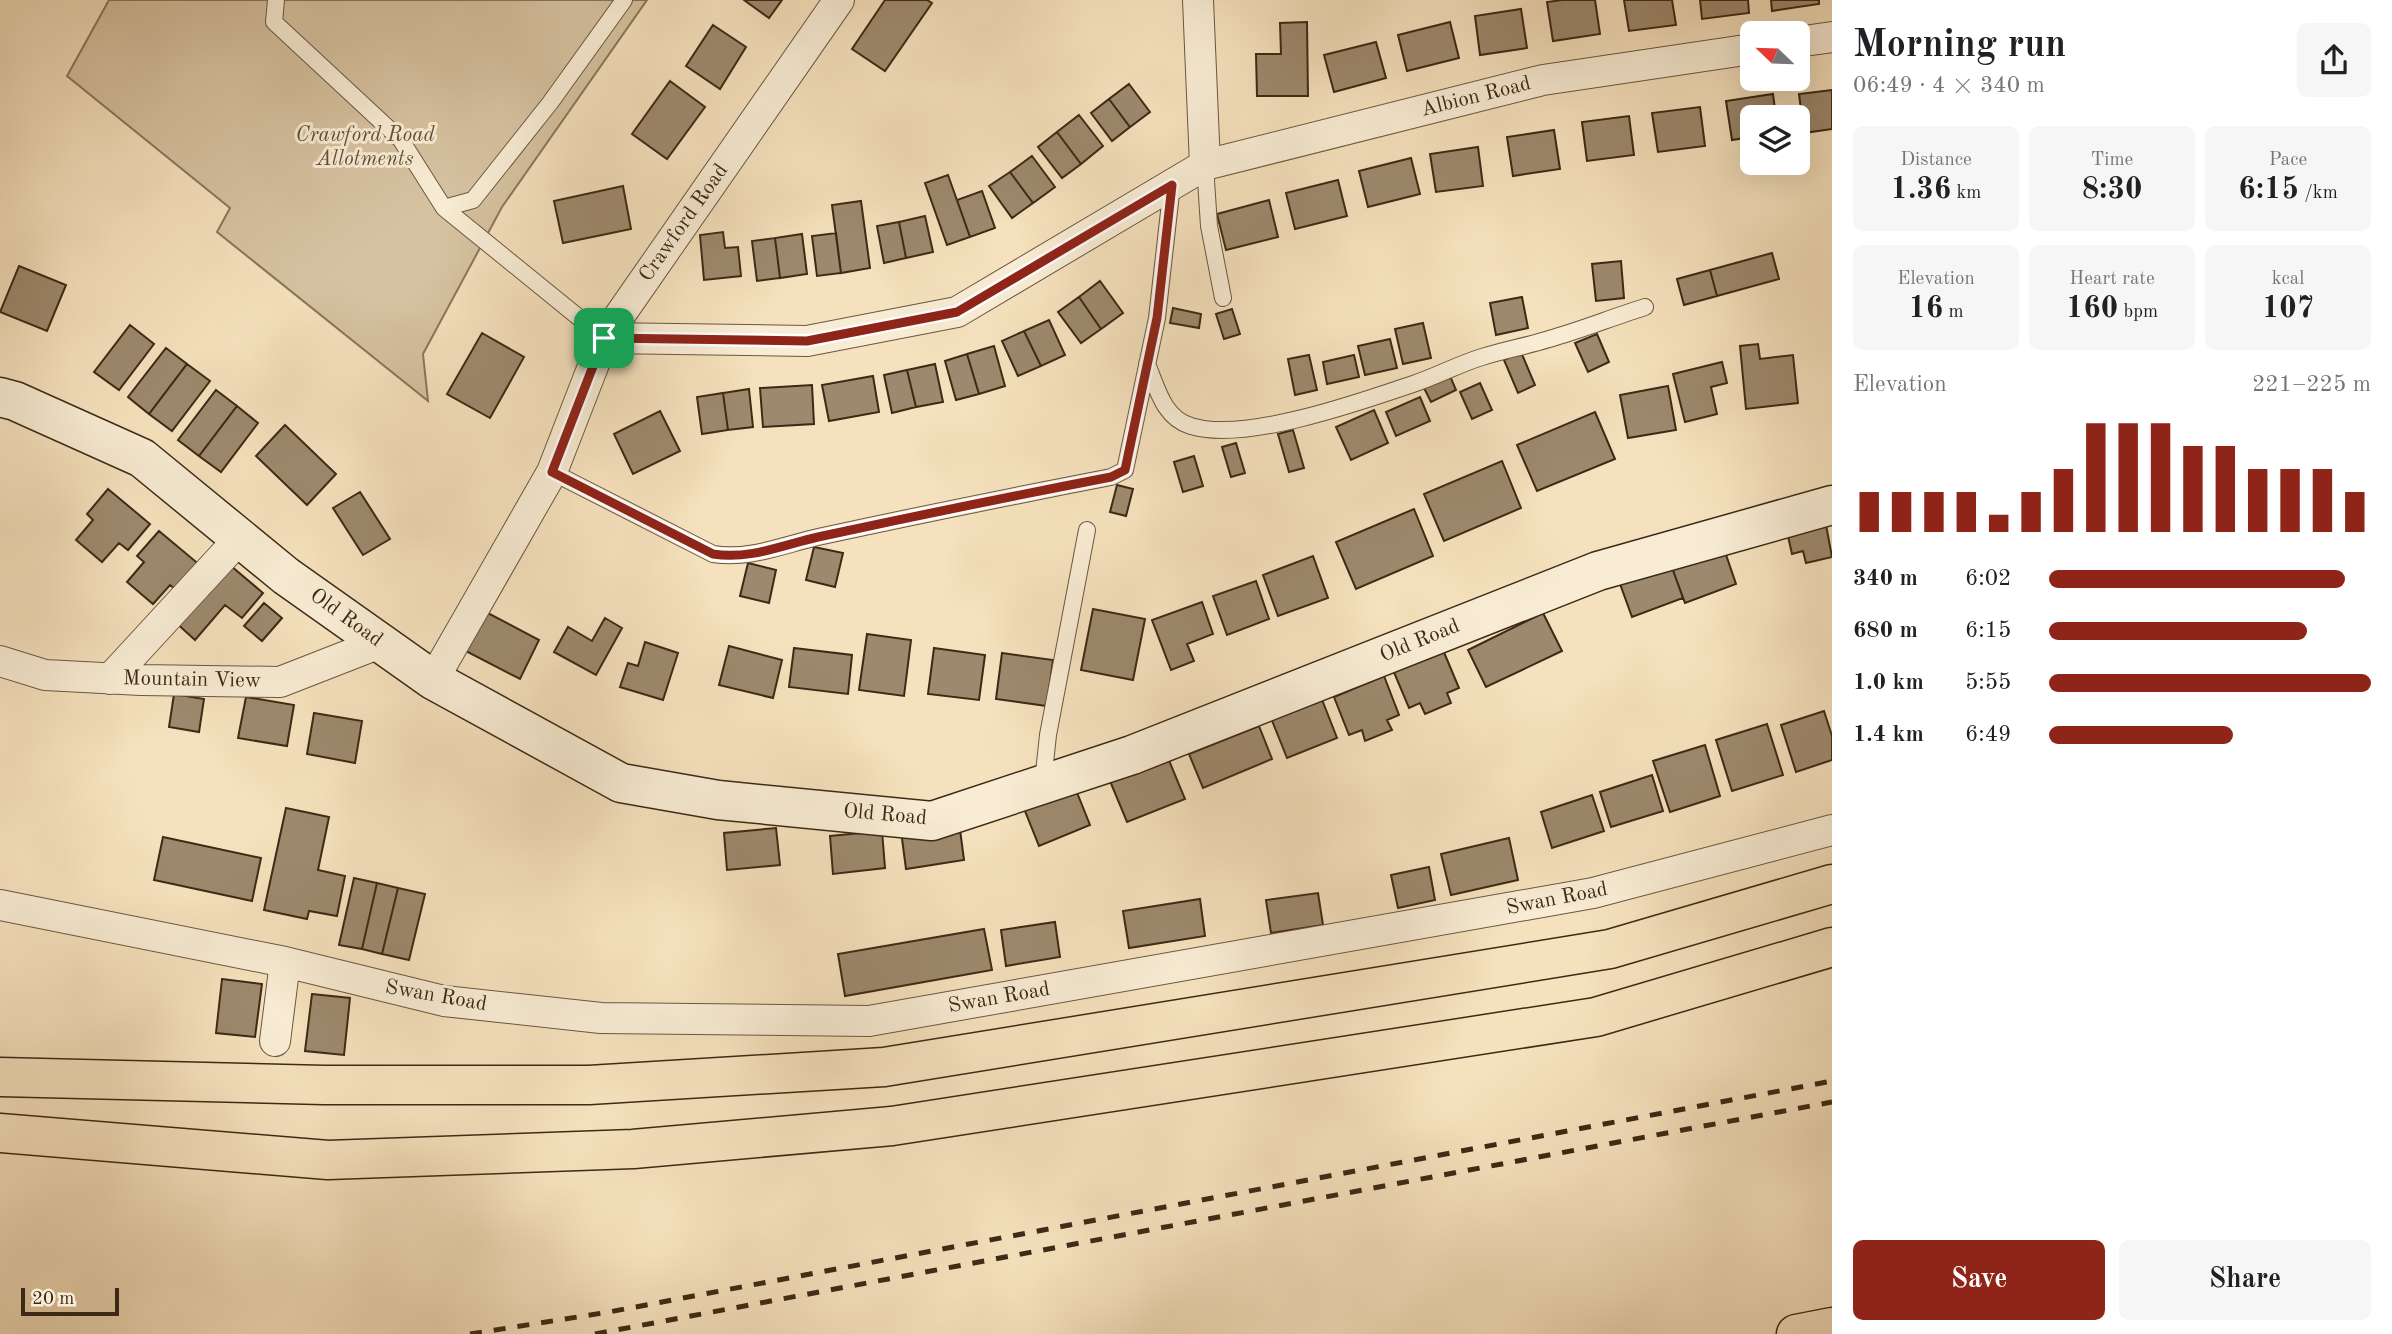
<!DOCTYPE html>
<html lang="en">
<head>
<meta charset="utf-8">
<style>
	body { margin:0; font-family:"Old Standard TT",serif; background:#f6f6f6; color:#202124; height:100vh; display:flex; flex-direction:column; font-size:26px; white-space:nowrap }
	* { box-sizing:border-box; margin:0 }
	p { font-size:23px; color:#757577 }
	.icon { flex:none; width:38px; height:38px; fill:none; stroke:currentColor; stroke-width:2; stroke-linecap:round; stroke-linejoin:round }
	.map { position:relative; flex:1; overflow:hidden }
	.side { display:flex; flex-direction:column; background:#fff; width:560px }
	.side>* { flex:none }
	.needle { width:46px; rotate:293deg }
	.controls { position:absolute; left:1740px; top:21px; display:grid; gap:14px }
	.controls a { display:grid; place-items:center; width:70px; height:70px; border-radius:10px; background:#fff; box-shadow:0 7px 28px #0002; font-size:35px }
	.scale { position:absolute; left:21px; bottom:18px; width:98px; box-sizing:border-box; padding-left:7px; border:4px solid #3d2916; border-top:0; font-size:19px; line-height:24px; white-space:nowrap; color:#3d2916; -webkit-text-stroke:5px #f8ecd4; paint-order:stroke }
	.pin { position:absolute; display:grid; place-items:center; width:60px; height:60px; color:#fff; margin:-30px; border-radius:14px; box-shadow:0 4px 10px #0006 }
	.round { display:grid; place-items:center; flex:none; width:74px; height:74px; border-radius:10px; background:#f6f6f6 }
	.overview { display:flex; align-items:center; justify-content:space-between; height:119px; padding:0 21px }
	h1 { font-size:38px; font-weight:700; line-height:52px }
	.stats { display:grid; grid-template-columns:repeat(3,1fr); gap:10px; height:119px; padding:7px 21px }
	.stats div { display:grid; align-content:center; border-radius:10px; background:#f6f6f6; text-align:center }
	.stats b { font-size:30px; font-weight:700 }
	.stats small { font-size:19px; font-weight:400 }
	.stats p { font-size:19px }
	.chart { height:196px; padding:14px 21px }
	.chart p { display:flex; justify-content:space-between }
	.chart svg { width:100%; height:126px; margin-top:7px; stroke:#8f2418; stroke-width:6 }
	.button { display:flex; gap:14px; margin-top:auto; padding:14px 21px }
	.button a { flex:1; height:80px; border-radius:10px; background:#8f2418; color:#fff; font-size:28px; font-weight:700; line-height:80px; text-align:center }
	.button a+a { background:#f6f6f6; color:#202124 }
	ul { padding:0 21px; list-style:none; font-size:23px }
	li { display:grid; grid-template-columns:112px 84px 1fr; align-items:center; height:52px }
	li i { height:18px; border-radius:9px; background:#8f2418 }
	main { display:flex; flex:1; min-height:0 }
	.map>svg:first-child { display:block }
</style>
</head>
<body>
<main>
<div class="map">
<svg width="1832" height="1334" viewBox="0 0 1832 1334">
	<rect width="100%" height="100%" fill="#f5e1bd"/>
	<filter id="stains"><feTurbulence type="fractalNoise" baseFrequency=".00286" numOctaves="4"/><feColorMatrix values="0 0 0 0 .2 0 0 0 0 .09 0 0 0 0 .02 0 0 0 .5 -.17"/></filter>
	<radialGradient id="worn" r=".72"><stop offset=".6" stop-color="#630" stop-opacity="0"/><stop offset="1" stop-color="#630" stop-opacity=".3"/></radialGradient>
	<!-- green -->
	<path fill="#d6c2a1" stroke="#8a765c" stroke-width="2" d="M109,0H647L502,207L423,354L428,401L217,232L230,208L67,76Z"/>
	<!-- building -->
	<path fill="#9d896d" stroke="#3d2916" stroke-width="2" d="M744,0H782L769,18Z
		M885,0H927L932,3L885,71L852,49Z
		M1562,0H1595L1600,34L1553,41L1547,2Z
		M1624,0H1672L1676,25L1629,31Z
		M1700,0H1748L1749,13L1702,19Z
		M1771,0H1819V4L1772,11Z
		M1521,9L1527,48L1480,55L1475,16Z
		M1307,22L1308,96H1257L1256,54H1281L1280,23Z
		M1450,22L1459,58L1407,71L1398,35Z
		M713,25L746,47L720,89L686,66Z
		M1376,42L1386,78L1334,92L1324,55Z
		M670,81L705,107L667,159L632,134Z
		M1129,84L1150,112L1130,127L1109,99Z
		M1832,90V129L1804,133L1799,94Z
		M1773,94L1776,117H1752V137L1732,140L1726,101Z
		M1109,99L1130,127L1112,141L1091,113Z
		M1700,107L1705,146L1658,152L1652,113Z
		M1079,115L1103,146L1081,164L1057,132Z
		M1629,116L1634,155L1587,161L1582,122Z
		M1554,130L1560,169L1513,176L1507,137Z
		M1057,132L1081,164L1062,178L1038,147Z
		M1478,147L1483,186L1436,192L1430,154Z
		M1032,156L1055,187L1033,203L1010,172Z
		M1411,158L1420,194L1368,207L1359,171Z
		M1010,172L1033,203L1012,218L989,186Z
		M948,175L970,237L947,245L925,183Z
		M1338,180L1347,216L1295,229L1286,193Z
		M623,186L631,229L563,243L554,201Z
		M982,191L995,228L970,237L957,200Z
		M1269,200L1278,237L1226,250L1217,214Z
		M861,201L870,268L841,273L832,205Z
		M925,216L933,252L906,258L899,222Z
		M899,222L906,258L884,263L877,226Z
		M723,232L725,248L738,247L741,276L704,280L700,235Z
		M836,233L841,273L817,276L812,236Z
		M802,234L807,274L780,278L775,238Z
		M775,238L780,278L757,281L752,241Z
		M1772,253L1779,279L1717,296L1710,270Z
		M1621,261L1624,298L1596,301L1592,264Z
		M19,266L66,285L47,331L0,312Z
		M1710,270L1717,296L1684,305L1677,279Z
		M1100,281L1123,313L1101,329L1079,297Z
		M1079,297L1101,329L1081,343L1058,312Z
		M1522,297L1528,328L1496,335L1490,303Z
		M1173,308L1201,314L1199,328L1170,323Z
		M1232,309L1240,334L1224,339L1216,314Z
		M1049,320L1065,355L1041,366L1024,331Z
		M1423,323L1431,358L1403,364L1395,329Z
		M130,325L154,344L119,390L94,372Z
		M1024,331L1041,366L1018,376L1002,341Z
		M482,333L524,357L490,418L447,394Z
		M1597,334L1609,362L1588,372L1575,343Z
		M1390,339L1397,368L1365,375L1358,346Z
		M1758,344L1760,359L1793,355L1798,403L1746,409L1740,346Z
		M994,346L1005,386L979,394L967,354Z
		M166,348L187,364L149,414L128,397Z
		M1521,352L1535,385L1518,393L1504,360Z
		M967,354L979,394L956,400L945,361Z
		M1309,355L1317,390L1295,395L1288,359Z
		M1354,355L1359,377L1327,384L1323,362Z
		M1722,362L1727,383L1711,387L1717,414L1685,422L1673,374Z
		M187,364L210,381L172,431L149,414Z
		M935,364L943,402L916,407L907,370Z
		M907,370L916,407L892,413L884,375Z
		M873,376L879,412L829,421L822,385Z
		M1450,376L1456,390L1431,402L1424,388Z
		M1480,383L1492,410L1472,419L1460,392Z
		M812,385L814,424L763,427L760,388Z
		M1668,386L1676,430L1628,438L1620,395Z
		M749,389L753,427L728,430L723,393Z
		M216,390L237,406L199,456L178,440Z
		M723,393L728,430L702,434L697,397Z
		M1420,397L1430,421L1396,436L1386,412Z
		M237,406L258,423L221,472L199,456Z
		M1374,410L1388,443L1351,460L1336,427Z
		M660,411L680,451L633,474L614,434Z
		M1595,412L1615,459L1537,491L1517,445Z
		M285,425L336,474L307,505L256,456Z
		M1293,430L1304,468L1289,472L1278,434Z
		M1236,443L1245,473L1231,477L1222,447Z
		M1194,456L1203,486L1183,492L1174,462Z
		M1502,461L1521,508L1444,541L1424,494Z
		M1117,485L1133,489L1126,516L1110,512Z
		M108,489L150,524L128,550L119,543L102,562L76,540L93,520L87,514Z
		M360,492L390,539L363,555L333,508Z
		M1414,509L1433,556L1356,589L1336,542Z
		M1824,514L1832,557L1806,563L1803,551L1792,554L1785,523Z
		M159,531L201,566L179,592L170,585L153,604L127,582L144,562L137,556Z
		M1722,543L1736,584L1685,603L1670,562Z
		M814,547L843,553L835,587L806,580Z
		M1313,556L1328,598L1278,616L1263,575Z
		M224,560L263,593L242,618L225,605L195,640L174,621Z
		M1670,562L1683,598L1632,617L1619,581Z
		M748,563L776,570L769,603L740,596Z
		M1256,581L1269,619L1227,635L1213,596Z
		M1202,602L1213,634L1187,644L1194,661L1171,670L1152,620Z
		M264,603L282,618L262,641L244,626Z
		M1093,609L1145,619L1133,680L1081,670Z
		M482,610L539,640L520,679L462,649Z
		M1543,613L1562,651L1486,687L1468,650Z
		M605,618L622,628L596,675L554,652L568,627L592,641Z
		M867,634L911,640L904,696L859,690Z
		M645,642L678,653L663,700L620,687L628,663L638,666Z
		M729,646L782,660L773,698L719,685Z
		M794,648L852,655L848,694L789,687Z
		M934,648L985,655L979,700L928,694Z
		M1443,650L1459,688L1447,693L1451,703L1425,714L1420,703L1409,708L1393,670Z
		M1002,653L1053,660L1047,706L996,699Z
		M1384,676L1399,715L1387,720L1392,730L1365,741L1362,730L1349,735L1334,697Z
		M174,694L204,699L199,732L169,727Z
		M246,697L294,705L287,746L238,738Z
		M1321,697L1337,738L1287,758L1271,718Z
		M1824,711L1832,736V760L1796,772L1781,725Z
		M314,713L362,721L355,763L307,754Z
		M1767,724L1783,775L1732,791L1716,740Z
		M1259,726L1272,759L1203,788L1189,754Z
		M1705,745L1720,796L1670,812L1653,761Z
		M1168,758L1185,799L1127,822L1110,781Z
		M1652,775L1663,811L1611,827L1600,792Z
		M1074,785L1090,825L1039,846L1023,806Z
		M1592,795L1604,831L1552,848L1541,812Z
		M286,808L329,817L318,870L345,876L337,916L309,911L307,919L264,910Z
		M959,822L964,860L906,869L901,831Z
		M776,828L780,865L727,870L724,833Z
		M882,831L885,868L833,874L830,836Z
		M163,837L261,858L252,901L154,880Z
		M1509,838L1518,880L1451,895L1441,854Z
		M1429,867L1435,900L1398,908L1391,875Z
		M354,878L377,883L362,949L339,945Z
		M377,883L398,888L382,954L362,949Z
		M398,888L425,894L409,960L382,954Z
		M1318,893L1323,925L1271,933L1266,900Z
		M1200,899L1205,936L1129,948L1123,911Z
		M1055,922L1060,957L1006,966L1001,930Z
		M984,929L992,970L845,996L838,954Z
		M222,979L262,984L255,1037L216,1033Z
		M312,994L350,998L344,1055L305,1051Z"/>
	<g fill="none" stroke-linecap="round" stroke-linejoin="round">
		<!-- lane casing -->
		<g stroke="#6b5740" stroke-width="18">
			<path id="lane" d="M276,0L274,22L401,140L444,208L604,338
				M1205,165L1209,226L1223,298
				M444,208L473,200L550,103L624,0
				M1147,364C1157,387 1163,418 1191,426C1244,443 1360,402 1413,384C1437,376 1459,364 1482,357C1504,350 1527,346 1549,339C1581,330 1613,317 1645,307
				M552,472L713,554C749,560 783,545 818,537C915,516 1013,496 1111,477L1125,470L1157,318L1172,185
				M1043,782L1048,735L1087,530"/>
		</g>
		<!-- street casing -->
		<g stroke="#6b5740" stroke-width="32">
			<path id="street" d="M1198,0L1205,165
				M1797,42L1832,37
				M604,338L807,341L957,312L1205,165L1543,80L1752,49
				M0,661L45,675L141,680L280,682L380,643
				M110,679L240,538
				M433,680L552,472L604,338L839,0
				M0,905L285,962L444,1001L601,1018L869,1021L1593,893L1832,830
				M275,1041L285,962"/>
		</g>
		<!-- secondary casing -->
		<g stroke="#3d2916" stroke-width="41">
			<path id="secondary" d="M0,397L15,401L142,458L286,576L433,680L621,783L718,800L932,821L1132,755L1598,571L1832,505"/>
		</g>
		<!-- primary casing -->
		<g stroke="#3d2916" stroke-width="41">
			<path id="primary" d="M0,1077L324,1085H589L884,1067L1610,949L1832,884
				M0,1133L328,1160L633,1149L892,1126L1596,1017L1832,947"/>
		</g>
		<!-- highway casing -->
		<g stroke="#3d2916" stroke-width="41">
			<path id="highway" d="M1796,1334L1832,1327"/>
		</g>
		<!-- lane -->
		<use href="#lane" stroke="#f8ecd4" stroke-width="16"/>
		<!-- street -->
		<use href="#street" stroke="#f8ecd4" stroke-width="30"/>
		<!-- secondary -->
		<use href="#secondary" stroke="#f8ecd4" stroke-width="38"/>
		<!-- primary -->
		<use href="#primary" stroke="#f5e1bd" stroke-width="38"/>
		<!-- highway -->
		<use href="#highway" stroke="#f5e1bd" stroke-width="38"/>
		<!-- rail -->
		<path stroke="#3d2916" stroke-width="5" stroke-dasharray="12 12" stroke-linecap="butt" d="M470,1334L609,1312L1832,1081
			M595,1334L1832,1102"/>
	</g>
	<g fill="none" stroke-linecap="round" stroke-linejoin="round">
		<!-- route casing -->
		<g stroke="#fff" stroke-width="14">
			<path id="route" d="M1172,185L1157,318L1125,470L1111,477C1013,496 915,516 818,537C783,545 749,560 713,554L552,472L604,338L807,341L957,312Z"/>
		</g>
		<!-- route -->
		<use href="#route" stroke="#8f2418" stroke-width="9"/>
	</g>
	<g text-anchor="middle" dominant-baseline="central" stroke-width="6" stroke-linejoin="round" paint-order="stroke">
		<!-- street labels -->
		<g font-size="21" fill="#3d2916" stroke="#f8ecd4">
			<text transform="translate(1476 97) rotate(-14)">Albion Road</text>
			<text transform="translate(684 223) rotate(-55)">Crawford Road</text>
			<text transform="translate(346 618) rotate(36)">Old Road</text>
			<text transform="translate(1420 641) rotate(-22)">Old Road</text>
			<text transform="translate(192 680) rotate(1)">Mountain View</text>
			<text transform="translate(885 815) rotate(5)">Old Road</text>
			<text transform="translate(1557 899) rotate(-11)">Swan Road</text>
			<text transform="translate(436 996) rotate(10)">Swan Road</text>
			<text transform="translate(999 998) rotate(-10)">Swan Road</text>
		</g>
		<!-- park labels -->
		<g font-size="21" font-style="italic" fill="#634f39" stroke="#f8ecd4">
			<text x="365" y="135">Crawford Road<tspan x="365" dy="24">Allotments</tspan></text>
		</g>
	</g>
	<rect width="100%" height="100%" filter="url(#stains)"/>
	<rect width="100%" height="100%" fill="url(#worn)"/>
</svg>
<div class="controls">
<a><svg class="needle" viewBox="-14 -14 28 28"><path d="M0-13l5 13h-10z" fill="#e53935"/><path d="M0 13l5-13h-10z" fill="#757577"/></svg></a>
<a><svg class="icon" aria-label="layers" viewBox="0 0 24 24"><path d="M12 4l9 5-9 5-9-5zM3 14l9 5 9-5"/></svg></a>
</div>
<div class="scale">20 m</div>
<div class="pin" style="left:604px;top:338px;background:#1e9e55"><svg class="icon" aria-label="arrive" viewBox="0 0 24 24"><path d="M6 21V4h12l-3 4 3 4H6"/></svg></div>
</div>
<section class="side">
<div class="overview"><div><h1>Morning run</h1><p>06:49 · 4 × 340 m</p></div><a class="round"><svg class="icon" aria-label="share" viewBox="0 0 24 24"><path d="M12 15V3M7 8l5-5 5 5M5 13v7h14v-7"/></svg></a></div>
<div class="stats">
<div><p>Distance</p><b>1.36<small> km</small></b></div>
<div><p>Time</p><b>8:30</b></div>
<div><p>Pace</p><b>6:15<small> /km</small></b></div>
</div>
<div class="stats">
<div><p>Elevation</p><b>16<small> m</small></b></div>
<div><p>Heart rate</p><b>160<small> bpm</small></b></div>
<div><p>kcal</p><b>107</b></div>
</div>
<div class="chart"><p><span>Elevation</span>221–225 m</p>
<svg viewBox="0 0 160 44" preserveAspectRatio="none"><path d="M5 44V30M15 44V30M25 44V30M35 44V30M45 44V38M55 44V30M65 44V22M75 44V6M85 44V6M95 44V6M105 44V14M115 44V14M125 44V22M135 44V22M145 44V22M155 44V30"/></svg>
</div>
<ul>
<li><b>340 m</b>6:02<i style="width:92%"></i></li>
<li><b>680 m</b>6:15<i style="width:80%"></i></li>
<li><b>1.0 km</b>5:55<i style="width:100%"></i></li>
<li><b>1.4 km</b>6:49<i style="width:57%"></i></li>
</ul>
<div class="button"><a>Save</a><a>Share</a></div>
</section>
</main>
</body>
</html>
